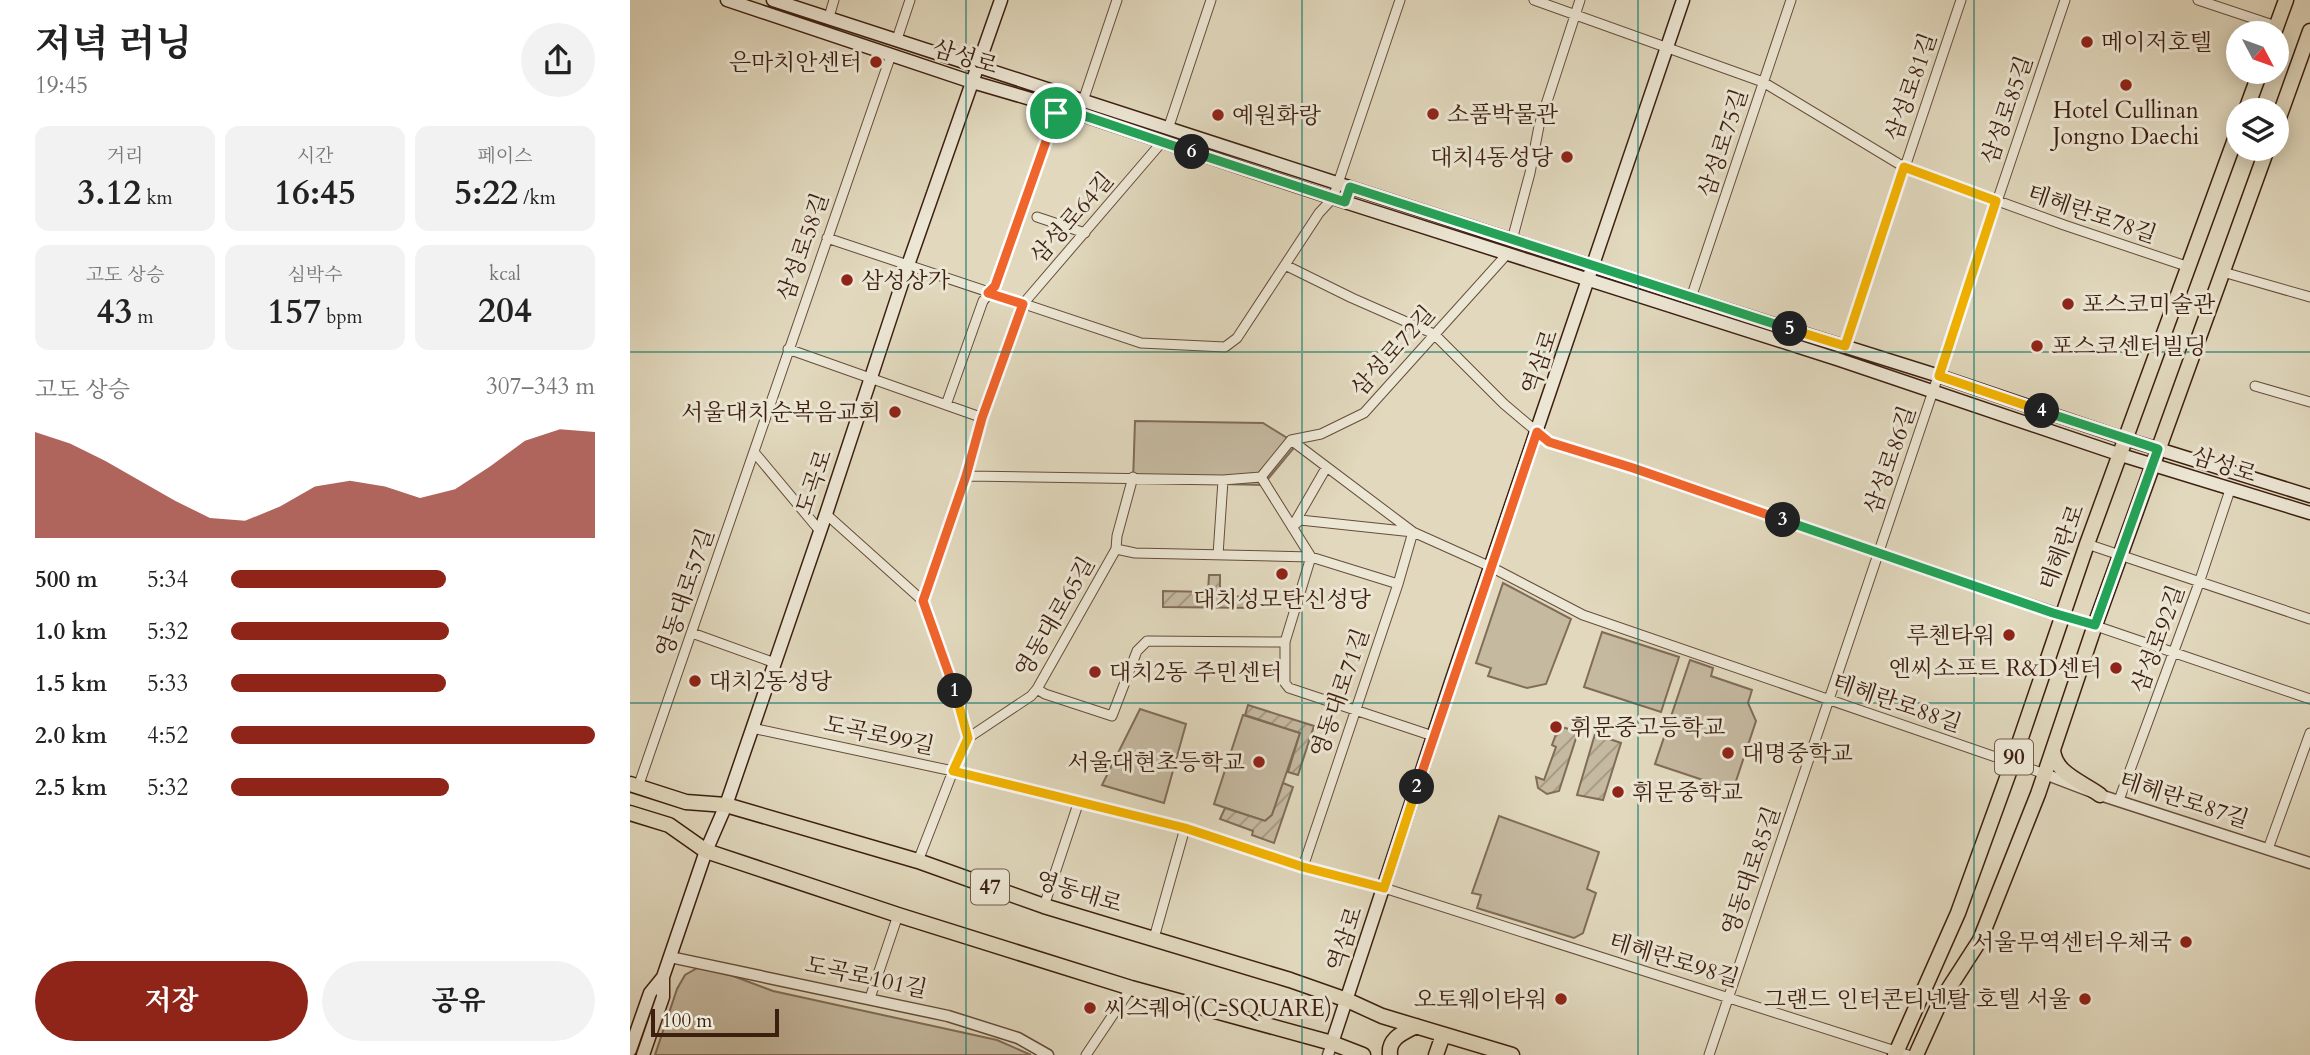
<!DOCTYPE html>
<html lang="ko">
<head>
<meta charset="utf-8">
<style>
	body { margin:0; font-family:Cardo,"Noto Serif KR",serif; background:#f2f2f2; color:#222; height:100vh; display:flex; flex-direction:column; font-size:26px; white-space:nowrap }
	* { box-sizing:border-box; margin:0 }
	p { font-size:23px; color:#767676 }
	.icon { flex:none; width:38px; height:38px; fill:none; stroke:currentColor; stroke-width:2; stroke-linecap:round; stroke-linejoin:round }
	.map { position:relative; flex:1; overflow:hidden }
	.details { display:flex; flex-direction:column; background:#fff; width:630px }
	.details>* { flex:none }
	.needle { width:46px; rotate:131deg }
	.controls { position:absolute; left:1596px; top:21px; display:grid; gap:14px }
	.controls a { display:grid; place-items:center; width:63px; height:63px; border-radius:50%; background:#fff; box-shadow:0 4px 18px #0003; font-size:35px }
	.scale { position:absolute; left:21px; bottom:18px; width:128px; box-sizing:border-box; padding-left:7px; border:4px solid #3d1f10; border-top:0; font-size:19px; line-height:24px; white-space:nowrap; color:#3d1f10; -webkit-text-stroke:5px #ece6d4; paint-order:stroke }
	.pin { position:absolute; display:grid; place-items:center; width:60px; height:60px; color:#fff; margin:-30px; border:4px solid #fff; border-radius:50%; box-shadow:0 2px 7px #0007 }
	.km { position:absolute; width:35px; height:35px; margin:-18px; border-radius:50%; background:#222; color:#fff; font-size:19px; line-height:35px; text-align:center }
	.round { display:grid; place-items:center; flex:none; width:74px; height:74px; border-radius:37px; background:#f2f2f2 }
	.summary { display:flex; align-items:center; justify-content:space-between; height:119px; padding:0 35px }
	h1 { font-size:38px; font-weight:700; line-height:52px }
	.metrics { display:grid; grid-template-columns:repeat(3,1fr); gap:10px; height:119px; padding:7px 35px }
	.metrics div { display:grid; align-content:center; border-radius:14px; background:#f2f2f2; text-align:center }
	.metrics b { font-size:35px; font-weight:700 }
	.metrics small { font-size:19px; font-weight:400 }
	.metrics p { font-size:19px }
	.chart { height:196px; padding:14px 35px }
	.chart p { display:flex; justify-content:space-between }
	.chart svg { width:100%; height:126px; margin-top:7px; fill:#8f2418; opacity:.7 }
	.primary-button { display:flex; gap:14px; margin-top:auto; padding:14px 35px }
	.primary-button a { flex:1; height:80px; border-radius:42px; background:#8f2418; color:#fff; font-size:28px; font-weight:700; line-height:80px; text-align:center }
	.primary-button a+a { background:#f2f2f2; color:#222 }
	ul { padding:0 35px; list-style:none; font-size:23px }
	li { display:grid; grid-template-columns:112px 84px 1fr; align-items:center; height:52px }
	li i { height:18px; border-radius:9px; background:#8f2418 }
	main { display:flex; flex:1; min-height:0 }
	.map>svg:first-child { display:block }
</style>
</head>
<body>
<main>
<section class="details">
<div class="summary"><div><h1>저녁 러닝</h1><p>19:45</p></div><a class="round"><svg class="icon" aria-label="share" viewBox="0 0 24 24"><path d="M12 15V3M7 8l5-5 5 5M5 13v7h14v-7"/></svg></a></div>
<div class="metrics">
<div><p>거리</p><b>3.12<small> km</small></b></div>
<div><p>시간</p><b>16:45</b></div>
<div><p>페이스</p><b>5:22<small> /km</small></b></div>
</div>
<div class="metrics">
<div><p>고도 상승</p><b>43<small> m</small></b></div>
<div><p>심박수</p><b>157<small> bpm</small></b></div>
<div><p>kcal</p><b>204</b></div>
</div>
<div class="chart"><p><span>고도 상승</span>307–343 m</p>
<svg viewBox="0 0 160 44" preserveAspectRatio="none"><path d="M0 44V7L10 11L20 17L30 24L40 31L50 37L60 38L70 33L80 26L90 24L100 26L110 30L120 27L130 19L140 10L150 6L160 7V44z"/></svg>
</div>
<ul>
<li><b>500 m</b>5:34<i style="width:59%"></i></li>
<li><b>1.0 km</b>5:32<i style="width:60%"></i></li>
<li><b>1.5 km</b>5:33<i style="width:59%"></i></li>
<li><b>2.0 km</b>4:52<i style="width:100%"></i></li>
<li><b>2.5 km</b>5:32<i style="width:60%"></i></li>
</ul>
<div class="primary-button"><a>저장</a><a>공유</a></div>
</section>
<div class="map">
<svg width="1680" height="1055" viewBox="0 0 1680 1055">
	<defs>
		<pattern id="garden-furrows" width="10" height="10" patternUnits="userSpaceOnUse" patternTransform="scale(1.75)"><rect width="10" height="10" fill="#c5b9a0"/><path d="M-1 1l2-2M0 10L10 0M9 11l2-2" fill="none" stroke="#a19681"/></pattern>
	</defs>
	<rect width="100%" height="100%" fill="#e1d8bd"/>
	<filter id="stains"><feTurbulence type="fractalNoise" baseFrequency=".00286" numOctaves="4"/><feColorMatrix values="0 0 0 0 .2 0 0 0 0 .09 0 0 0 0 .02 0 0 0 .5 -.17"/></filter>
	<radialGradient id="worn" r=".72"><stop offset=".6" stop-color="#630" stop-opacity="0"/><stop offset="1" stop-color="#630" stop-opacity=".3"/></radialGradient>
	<!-- green -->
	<path fill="#c5b9a0" stroke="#816c58" stroke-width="2" d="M505,421L633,423L667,444L633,485L503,482Z
		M873,583L941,619L916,684L897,688L858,676L861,668L846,663Z
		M972,632L1049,657L1031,712L954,687Z
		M1060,660L1083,668L1081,676L1122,690L1118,703L1126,721L1103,790L1025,764Z
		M510,709L556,724L534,803L472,785Z
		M613,715L670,733L642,815L635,821L584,804Z
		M869,816L969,852L957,889L966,893L953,933L944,938L847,908L851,895L842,893Z
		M69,967L103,976L143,991L367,1040L401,1055H25L47,989L55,975Z"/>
	<!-- garden -->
	<path fill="url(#garden-furrows)" stroke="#816c58" stroke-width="2" d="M579,575H590V596L627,597V608L533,607V591L578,592Z
		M618,705L684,726L668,775L658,772L670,733L615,715Z
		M929,726L948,732L929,791L917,794L908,788L906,777L914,780L926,747L922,745Z
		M965,734L991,743L973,800L947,795Z
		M653,783L663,787L644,843L622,835L623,831L590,819L595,808L635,821L642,815Z"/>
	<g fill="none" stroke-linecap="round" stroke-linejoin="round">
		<!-- minor casing -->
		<g stroke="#664d3b" stroke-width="11">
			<path id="minor" d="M904,0L1133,82L1274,167L1434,225L1559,267
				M1568,0L1646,26
				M199,17L204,0
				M267,39L280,0
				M453,101L487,0
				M538,129L581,0
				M407,217L455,233
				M197,238L511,343L595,347L607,338L689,213L703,198L770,0
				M882,240L900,173L909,126L950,0
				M655,265L722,298L804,334L874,404L919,442L1003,468L1680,699
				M1593,272L1680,297
				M1061,298L1161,0
				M1215,346L1331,0
				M158,349L353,418
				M1625,386L1680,402
				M316,405L353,301L365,286L428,107
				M661,440L783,532L861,567L953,615L1415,774
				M124,452L190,531
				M336,476L593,480L631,477L661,440L691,434L734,413L878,253
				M631,477L681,557L655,642V683L659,688L803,736
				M196,514L293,601L324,685L338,738
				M665,522L696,468
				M662,527L670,520L783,532L768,584L673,867
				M1457,544L1680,619
				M486,549L505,553L681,557L768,584
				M588,555L593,480
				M293,601L336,476L353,418L393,304L532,142
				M62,633L145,663
				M407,689L415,694L482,716L507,651L517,641L655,642
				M122,728L323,771L449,801L555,828L673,867L754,888L1278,1055
				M8,787L261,55
				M1489,800L1569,583L1600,490
				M1638,849L1680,733
				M288,861L323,771L338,738L401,696L407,689L486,549L487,536L503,477
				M414,906L449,801
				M524,938L555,828
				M240,998L268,915
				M456,1055L501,988
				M1079,1055L1435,0"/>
		</g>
		<!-- tertiary casing -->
		<g stroke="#664d3b" stroke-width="13">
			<path id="tertiary" d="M1415,774L1470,795L1680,863
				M40,957L318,1016L388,1038L418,1055
				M698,1055L702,1043"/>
		</g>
		<!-- secondary casing -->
		<g stroke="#3d1f10" stroke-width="15">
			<path id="secondary" d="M97,0L339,81L428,107L696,196L1210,360L1491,455L1680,513
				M143,0L1061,298L1309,376L1496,439L1680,496
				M702,1043L822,679L1053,0
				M0,1050L20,993L33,977L76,851L96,805L196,514L278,265L371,0
				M13,1055L33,997V977"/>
		</g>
		<!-- primary casing -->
		<g stroke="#3d1f10" stroke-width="17">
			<path id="primary" d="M1644,33L1656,0
				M1616,110L1630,72
				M1647,123L1680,31
				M1423,750C1425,774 1453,782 1470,795
				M0,784L56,802L96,805L288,861L414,906L660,980L717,1000L752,1016L882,1055
				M0,813L39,825L76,851L268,915L501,988L702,1043L733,1055
				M760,1055C758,1038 773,1033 786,1026
				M806,1055L813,1035
				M1265,1055L1328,913L1382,764L1457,544L1608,131
				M1286,1055L1310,1002L1350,940L1408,794L1465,625L1637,149"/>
		</g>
		<!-- minor -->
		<use href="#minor" stroke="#ece6d4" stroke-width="9"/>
		<!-- tertiary -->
		<use href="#tertiary" stroke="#ece6d4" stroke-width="10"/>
		<!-- secondary -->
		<use href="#secondary" stroke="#ece6d4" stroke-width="12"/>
		<!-- primary -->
		<use href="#primary" stroke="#e1d8bd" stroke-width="14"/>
	</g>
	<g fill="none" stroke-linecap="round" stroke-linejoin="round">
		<!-- split-1 casing -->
		<g stroke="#fff" stroke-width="14">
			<path id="split-1" d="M325,691L293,601L336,476L352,418L393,304L358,293L365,286L426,113"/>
		</g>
		<!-- split-2 casing -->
		<g stroke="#fff" stroke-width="14">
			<path id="split-2" d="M325,691L338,738L323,771L555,828L673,867L754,888L787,787"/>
		</g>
		<!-- split-3 casing -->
		<g stroke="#fff" stroke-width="14">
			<path id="split-3" d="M787,787L907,432L919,442L1003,468L1153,520"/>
		</g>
		<!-- split-4 casing -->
		<g stroke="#fff" stroke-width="14">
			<path id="split-4" d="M1153,520L1423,613L1465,625L1528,449L1412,411"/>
		</g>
		<!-- split-5 casing -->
		<g stroke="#fff" stroke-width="14">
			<path id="split-5" d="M1160,329L1215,346L1274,167L1366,201L1309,376L1412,411"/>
		</g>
		<!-- split-6 casing -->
		<g stroke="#fff" stroke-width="14">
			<path id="split-6" d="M562,152L715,202L720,187L1160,329"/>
		</g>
		<!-- split-7 casing -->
		<g stroke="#fff" stroke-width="14">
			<path id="split-7" d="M426,113L428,107L562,152"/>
		</g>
		<!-- split-1 -->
		<use href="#split-1" stroke="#f0652b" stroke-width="9"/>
		<!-- split-2 -->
		<use href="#split-2" stroke="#f5b400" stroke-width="9"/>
		<!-- split-3 -->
		<use href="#split-3" stroke="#f0652b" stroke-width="9"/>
		<!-- split-4 -->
		<use href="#split-4" stroke="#22a559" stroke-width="9"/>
		<!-- split-5 -->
		<use href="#split-5" stroke="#f5b400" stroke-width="9"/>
		<!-- split-6 -->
		<use href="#split-6" stroke="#22a559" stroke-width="9"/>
		<!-- split-7 -->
		<use href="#split-7" stroke="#22a559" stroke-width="9"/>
	</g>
	<!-- grid -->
	<path fill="none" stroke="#0f766e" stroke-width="2" stroke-opacity="0.55" d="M336,0V1055M672,0V1055M1008,0V1055M1344,0V1055M0,352H1680M0,703H1680"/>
	<!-- markers -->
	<g fill="#8f2418" stroke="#ece6d4" stroke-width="2.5">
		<circle cx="1457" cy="42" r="7"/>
		<circle cx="246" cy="62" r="7"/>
		<circle cx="1496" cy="85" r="7"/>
		<circle cx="803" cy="114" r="7"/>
		<circle cx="588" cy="115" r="7"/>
		<circle cx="937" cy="157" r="7"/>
		<circle cx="217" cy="280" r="7"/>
		<circle cx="1438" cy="304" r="7"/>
		<circle cx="1407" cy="346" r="7"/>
		<circle cx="265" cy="412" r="7"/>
		<circle cx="652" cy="574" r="7"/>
		<circle cx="1379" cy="635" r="7"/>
		<circle cx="1486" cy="668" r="7"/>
		<circle cx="465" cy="672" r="7"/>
		<circle cx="65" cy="681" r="7"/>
		<circle cx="926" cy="727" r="7"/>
		<circle cx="1098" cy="753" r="7"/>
		<circle cx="629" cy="762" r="7"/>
		<circle cx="988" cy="792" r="7"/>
		<circle cx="1556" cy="942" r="7"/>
		<circle cx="931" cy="999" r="7"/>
		<circle cx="1455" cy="999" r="7"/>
		<circle cx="460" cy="1008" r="7"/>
	</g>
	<g text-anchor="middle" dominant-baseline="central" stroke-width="6" stroke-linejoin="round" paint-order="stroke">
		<!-- shield labels -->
		<g fill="#ece6d4" stroke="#725b4b" stroke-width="2">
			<rect x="1365" y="739.5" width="38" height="35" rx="5"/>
			<rect x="341" y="869.5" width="38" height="35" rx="5"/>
		</g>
		<g font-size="21" font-weight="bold" fill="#3d1f10">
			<text x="1384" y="757">90</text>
			<text x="360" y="887">47</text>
		</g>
		<!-- poi labels -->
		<g font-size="23" fill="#3d1f10" stroke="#ece6d4" text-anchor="start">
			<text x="1471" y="42">메이저호텔</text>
			<text x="232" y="62" text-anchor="end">은마치안센터</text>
			<text x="1496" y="110" text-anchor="middle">Hotel Cullinan<tspan x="1496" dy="26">Jongno Daechi</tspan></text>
			<text x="817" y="114">소품박물관</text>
			<text x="602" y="115">예원화랑</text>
			<text x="923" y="157" text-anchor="end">대치4동성당</text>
			<text x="231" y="280">삼성상가</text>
			<text x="1452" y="304">포스코미술관</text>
			<text x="1421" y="346">포스코센터빌딩</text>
			<text x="251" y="412" text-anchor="end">서울대치순복음교회</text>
			<text x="652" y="599" text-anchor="middle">대치성모탄신성당</text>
			<text x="1365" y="635" text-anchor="end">루첸타워</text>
			<text x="1472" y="668" text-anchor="end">엔씨소프트 R&amp;D센터</text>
			<text x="479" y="672">대치2동 주민센터</text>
			<text x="79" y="681">대치2동성당</text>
			<text x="940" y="727">휘문중고등학교</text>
			<text x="1112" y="753">대명중학교</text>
			<text x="615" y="762" text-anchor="end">서울대현초등학교</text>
			<text x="1002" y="792">휘문중학교</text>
			<text x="1542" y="942" text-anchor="end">서울무역센터우체국</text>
			<text x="917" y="999" text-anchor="end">오토웨이타워</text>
			<text x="1441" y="999" text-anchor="end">그랜드 인터콘티넨탈 호텔 서울</text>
			<text x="474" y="1008">씨스퀘어(C-SQUARE)</text>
		</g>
		<!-- street labels -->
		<g font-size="23" fill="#3d1f10" stroke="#ece6d4">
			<text transform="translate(335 57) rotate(17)">삼성로</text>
			<text transform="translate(1281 87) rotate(-71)">삼성로81길</text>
			<text transform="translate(1377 110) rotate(-71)">삼성로85길</text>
			<text transform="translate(1093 143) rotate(-72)">삼성로75길</text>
			<text transform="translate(1462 214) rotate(19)">테헤란로78길</text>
			<text transform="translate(442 218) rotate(-49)">삼성로64길</text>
			<text transform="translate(173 247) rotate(-71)">삼성로58길</text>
			<text transform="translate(763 351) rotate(-48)">삼성로72길</text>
			<text transform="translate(910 362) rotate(-71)">역삼로</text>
			<text transform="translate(1260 460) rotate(-71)">삼성로86길</text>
			<text transform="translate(1594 465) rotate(18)">삼성로</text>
			<text transform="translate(184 482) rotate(-71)">도곡로</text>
			<text transform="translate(1432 547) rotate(-70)">테헤란로</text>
			<text transform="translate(55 593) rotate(-71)">영동대로57길</text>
			<text transform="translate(425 617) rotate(-60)">영동대로65길</text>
			<text transform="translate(1528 639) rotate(-70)">삼성로92길</text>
			<text transform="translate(710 693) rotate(-71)">영동대로71길</text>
			<text transform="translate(1267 703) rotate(19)">테헤란로88길</text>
			<text transform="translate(249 735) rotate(12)">도곡로99길</text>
			<text transform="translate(1554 800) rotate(18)">테헤란로87길</text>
			<text transform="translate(1121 871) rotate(-71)">영동대로85길</text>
			<text transform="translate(449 892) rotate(17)">영동대로</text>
			<text transform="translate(715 939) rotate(-72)">역삼로</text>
			<text transform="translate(1044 960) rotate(17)">테헤란로98길</text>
			<text transform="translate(236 977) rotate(12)">도곡로101길</text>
		</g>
	</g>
	<rect width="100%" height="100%" filter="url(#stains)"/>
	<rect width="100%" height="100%" fill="url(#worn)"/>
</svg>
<div class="controls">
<a><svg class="needle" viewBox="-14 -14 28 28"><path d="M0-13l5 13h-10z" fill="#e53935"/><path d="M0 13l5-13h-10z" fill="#767676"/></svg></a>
<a><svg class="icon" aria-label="layers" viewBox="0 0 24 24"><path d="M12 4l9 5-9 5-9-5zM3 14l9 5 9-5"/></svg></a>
</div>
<div class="scale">100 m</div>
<div class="pin" style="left:426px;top:113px;background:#1e9e55"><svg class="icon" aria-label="arrive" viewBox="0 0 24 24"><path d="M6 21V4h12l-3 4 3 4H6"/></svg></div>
<b class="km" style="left:325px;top:691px">1</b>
<b class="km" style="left:787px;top:787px">2</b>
<b class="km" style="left:1153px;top:520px">3</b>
<b class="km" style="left:1412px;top:411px">4</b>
<b class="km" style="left:1160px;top:329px">5</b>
<b class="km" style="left:562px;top:152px">6</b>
</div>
</main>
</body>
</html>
